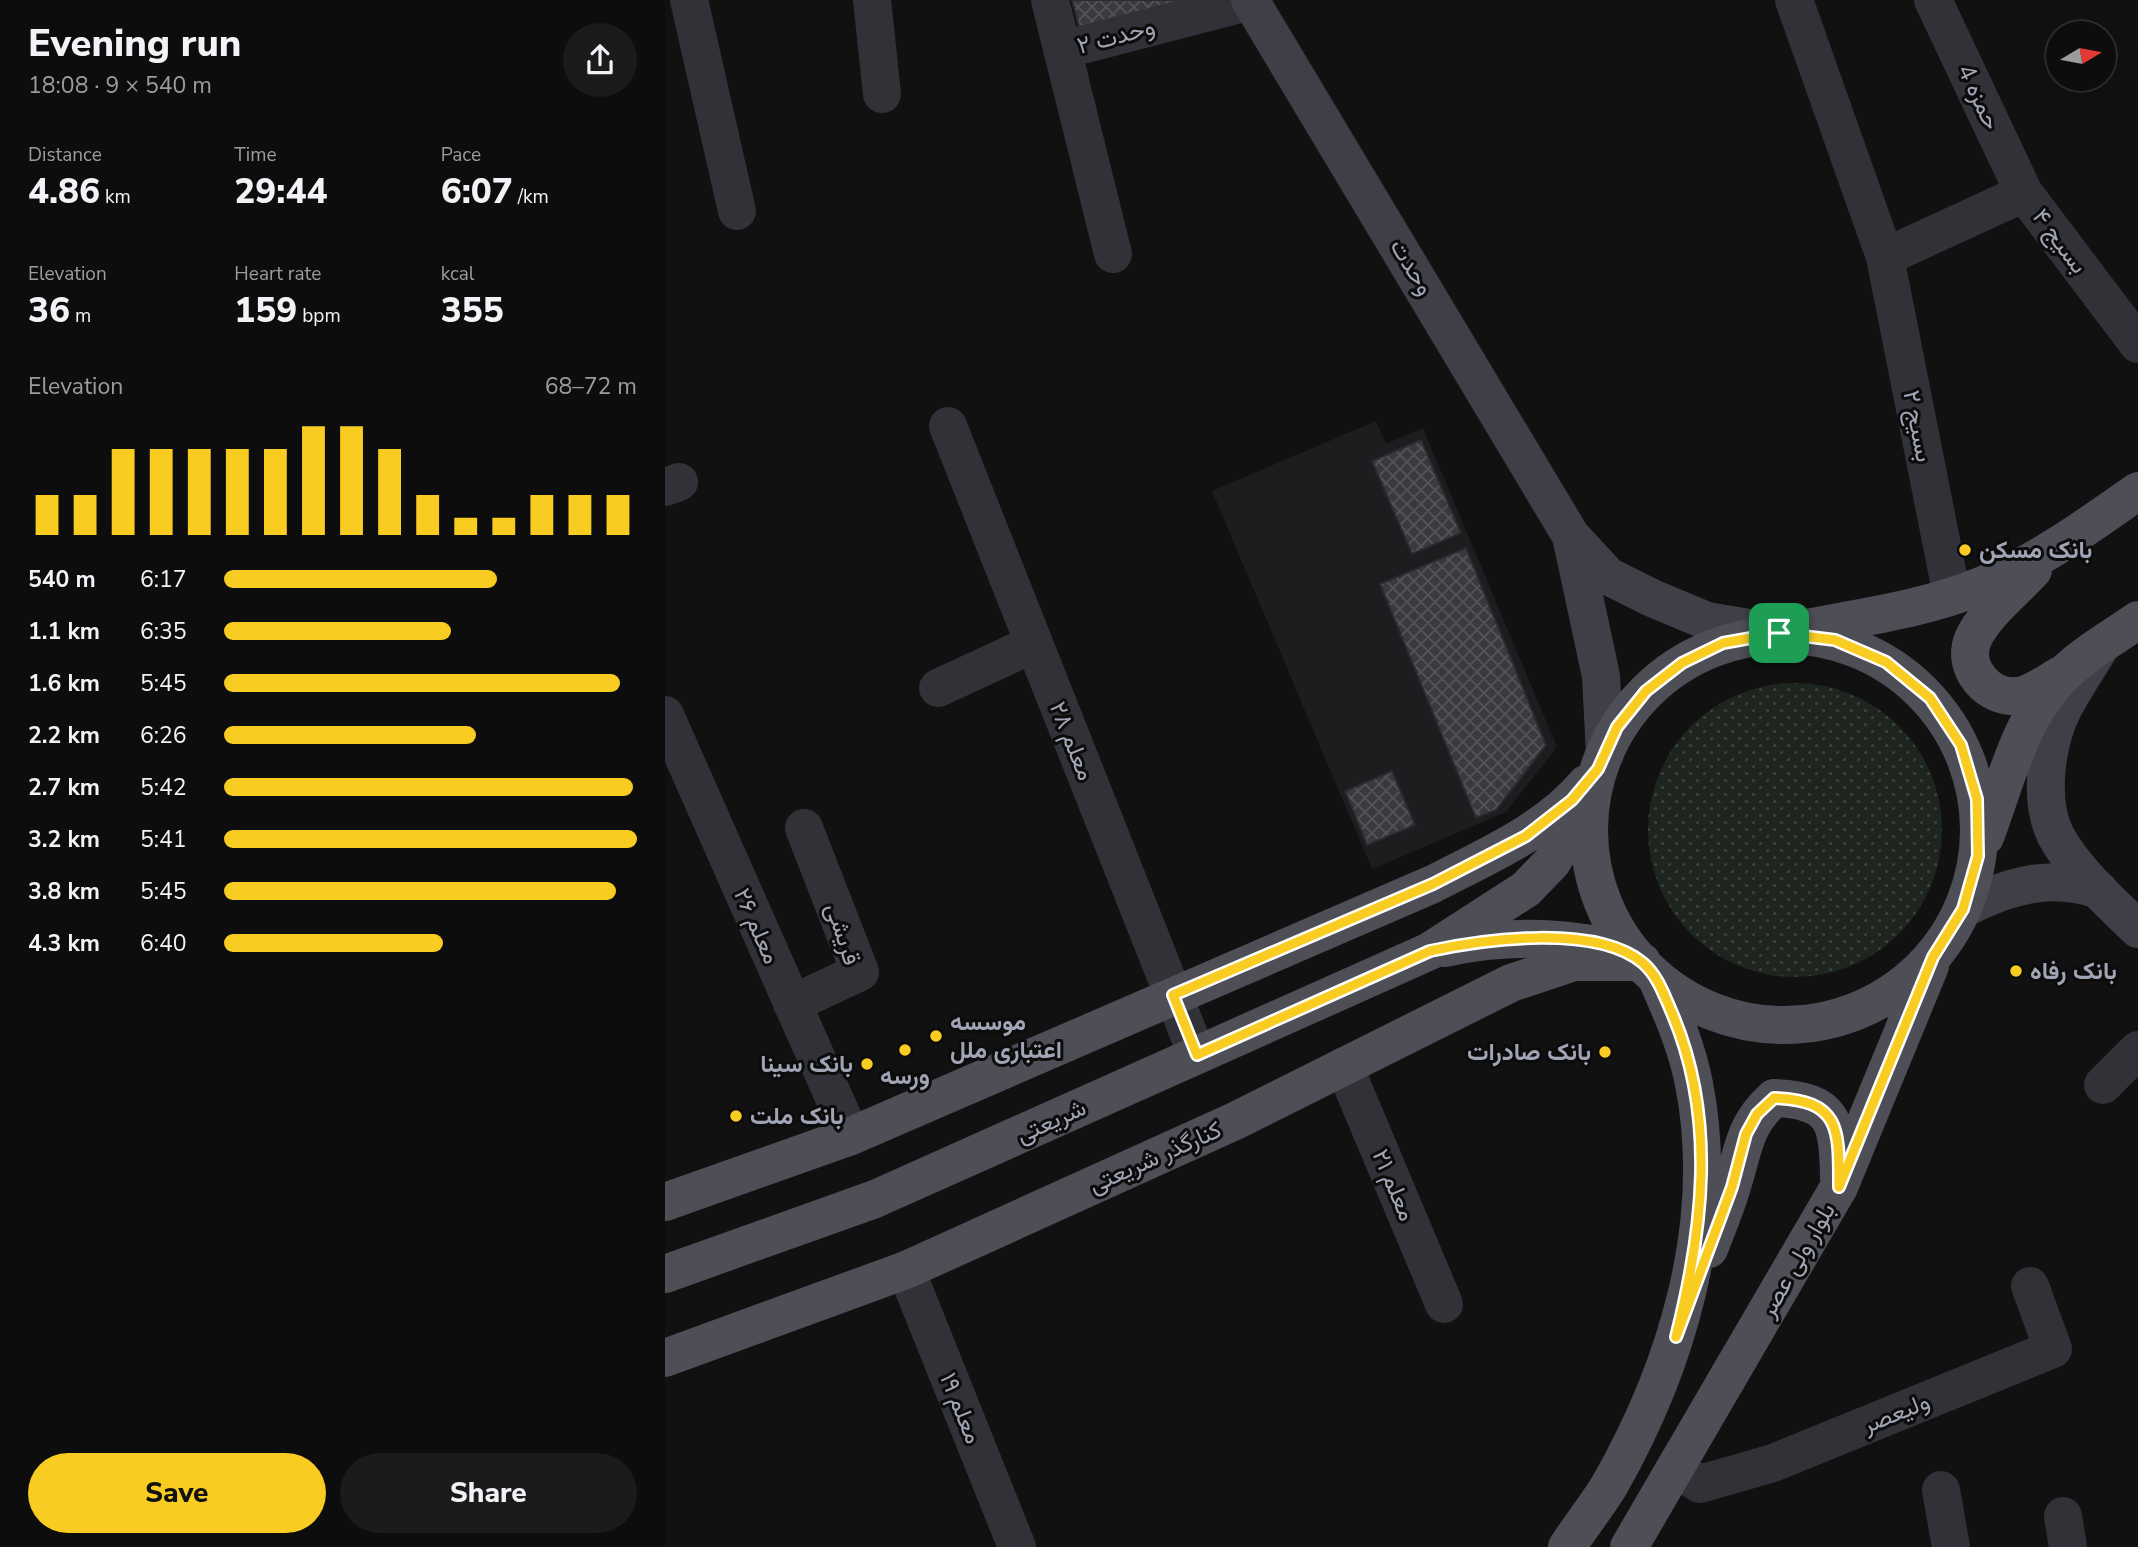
<!DOCTYPE html>
<html lang="en">
<head>
<meta charset="utf-8">
<style>
	body { margin:0; font-family:"Nunito Sans",Vazirmatn,sans-serif; background:#1b1b1c; color:#f1f3f6; height:100vh; display:flex; flex-direction:column; font-size:26px; white-space:nowrap }
	* { box-sizing:border-box; margin:0 }
	p { font-size:23px; color:#9a9c9e }
	.icon { flex:none; width:38px; height:38px; fill:none; stroke:currentColor; stroke-width:2; stroke-linecap:round; stroke-linejoin:round }
	.map { position:relative; flex:1; overflow:hidden }
	.sheet { display:flex; flex-direction:column; background:#0d0d0e; width:665px }
	.sheet>* { flex:none }
	.needle { width:46px; rotate:80deg }
	.buttons { position:absolute; left:1381px; top:21px; display:grid; gap:14px }
	.buttons a { display:grid; place-items:center; width:70px; height:70px; border-radius:50%; background:#0d0d0e; box-shadow:0 7px 28px #0002,0 0 0 2px #2d2d2e; font-size:35px }
	.pin { position:absolute; display:grid; place-items:center; width:60px; height:60px; color:#fff; margin:-30px; border-radius:14px; box-shadow:0 4px 10px #0006 }
	.round { display:grid; place-items:center; flex:none; width:74px; height:74px; border-radius:37px; background:#1b1b1c }
	.summary { display:flex; align-items:center; justify-content:space-between; height:119px; padding:0 28px }
	h1 { font-size:38px; font-weight:800; line-height:52px }
	.figures { display:grid; grid-template-columns:repeat(3,1fr); gap:10px; height:119px; padding:7px 28px }
	.figures div { display:grid; align-content:center }
	.figures b { font-size:35px; font-weight:800 }
	.figures small { font-size:19px; font-weight:400 }
	.figures p { font-size:19px }
	.chart { height:196px; padding:14px 28px }
	.chart p { display:flex; justify-content:space-between }
	.chart svg { width:100%; height:126px; margin-top:7px; stroke:#f9cc22; stroke-width:6 }
	.button { display:flex; gap:14px; margin-top:auto; padding:14px 28px }
	.button a { flex:1; height:80px; border-radius:42px; background:#f9cc22; color:#111; font-size:28px; font-weight:800; line-height:80px; text-align:center }
	.button a+a { background:#1b1b1c; color:#f1f3f6 }
	ul { padding:0 28px; list-style:none; font-size:23px }
	li { display:grid; grid-template-columns:112px 84px 1fr; align-items:center; height:52px }
	li i { height:18px; border-radius:9px; background:#f9cc22 }
	main { display:flex; flex:1; min-height:0 }
	.map>svg:first-child { display:block }
</style>
</head>
<body>
<main>
<section class="sheet">
<div class="summary"><div><h1>Evening run</h1><p>18:08 · 9 × 540 m</p></div><a class="round"><svg class="icon" aria-label="share" viewBox="0 0 24 24"><path d="M12 15V3M7 8l5-5 5 5M5 13v7h14v-7"/></svg></a></div>
<div class="figures">
<div><p>Distance</p><b>4.86<small> km</small></b></div>
<div><p>Time</p><b>29:44</b></div>
<div><p>Pace</p><b>6:07<small> /km</small></b></div>
</div>
<div class="figures">
<div><p>Elevation</p><b>36<small> m</small></b></div>
<div><p>Heart rate</p><b>159<small> bpm</small></b></div>
<div><p>kcal</p><b>355</b></div>
</div>
<div class="chart"><p><span>Elevation</span>68–72 m</p>
<svg viewBox="0 0 160 44" preserveAspectRatio="none"><path d="M5 44V30M15 44V30M25 44V14M35 44V14M45 44V14M55 44V14M65 44V14M75 44V6M85 44V6M95 44V14M105 44V30M115 44V38M125 44V38M135 44V30M145 44V30M155 44V30"/></svg>
</div>
<ul>
<li><b>540 m</b>6:17<i style="width:66%"></i></li>
<li><b>1.1 km</b>6:35<i style="width:55%"></i></li>
<li><b>1.6 km</b>5:45<i style="width:96%"></i></li>
<li><b>2.2 km</b>6:26<i style="width:61%"></i></li>
<li><b>2.7 km</b>5:42<i style="width:99%"></i></li>
<li><b>3.2 km</b>5:41<i style="width:100%"></i></li>
<li><b>3.8 km</b>5:45<i style="width:95%"></i></li>
<li><b>4.3 km</b>6:40<i style="width:53%"></i></li>
</ul>
<div class="button"><a>Save</a><a>Share</a></div>
</section>
<div class="map">
<svg width="1473" height="1547" viewBox="0 0 1473 1547">
	<defs>
		<pattern id="grass-dots" width="8" height="8" patternUnits="userSpaceOnUse" patternTransform="scale(1.75)"><rect width="8" height="8" fill="#1d251e"/><path d="M2 2h.1M6 6h.1" fill="none" stroke="#3b423c" stroke-width="1.8" stroke-linecap="round"/></pattern>
		<pattern id="building-cross-hatch" width="8" height="8" patternUnits="userSpaceOnUse" patternTransform="scale(1.75)"><rect width="8" height="8" fill="#3a393f"/><path d="M0 0l8 8M0 8l8-8" fill="none" stroke="#535358"/></pattern>
	</defs>
	<rect width="100%" height="100%" fill="#111112"/>
	<!-- built -->
	<path fill="#1d1d1f" d="M711,421L721,444L758,428L892,747L841,812L707,869L547,491Z"/>
	<!-- grass -->
	<path fill="url(#grass-dots)" d="M983 830a147 147 0 1 1 294 0a147 147 0 1 1-294 0Z"/>
	<!-- building -->
	<path fill="url(#building-cross-hatch)" stroke="#2b2a2e" stroke-width="2" d="M407,0H539L418,42Z
		M756,440L796,533L747,554L707,461Z
		M801,548L881,745L831,810L811,818L715,584Z
		M727,771L750,825L702,845L680,791Z"/>
	<g fill="none" stroke-linecap="round" stroke-linejoin="round">
		<!-- street -->
		<path stroke="#313237" stroke-width="38" d="M24,0L72,211
			M207,0L217,94
			M385,0L448,254
			M1129,0L1220,257L1287,596
			M1268,0L1359,193L1473,344
			M397,50L586,1
			M1220,257L1359,193
			M283,426L532,1055
			M0,487L14,482
			M273,688L368,644
			M0,715L186,1136
			M127,1004L195,972L139,828
			M679,1066L779,1304
			M1438,1085L1473,1050
			M241,1270L352,1547
			M1012,1470L1035,1484L1108,1463L1388,1349L1365,1286
			M1276,1490L1286,1547
			M1398,1516L1403,1547"/>
		<!-- secondary -->
		<path stroke="#3f4047" stroke-width="38" d="M585,0L906,536
			M1434,649C1422,669 1409,688 1398,709C1381,743 1373,801 1391,836C1410,871 1445,902 1473,929
			M940,754L936,676L906,536L943,576L987,598L1042,621L1114,633
			M1298,909C1342,886 1386,873 1434,890"/>
		<!-- primary -->
		<path stroke="#4d4e56" stroke-width="38" d="M1368,570C1349,591 1319,614 1308,639C1296,668 1323,699 1353,696C1368,694 1383,682 1396,675
			M1136,629C1197,617 1261,609 1318,585C1375,561 1423,526 1473,491
			M924 830a195 195 0 1 1 390 0a195 195 0 1 1-390 0Z
			M1320,837C1341,782 1355,716 1399,674C1420,653 1449,637 1473,620
			M780,948C833,936 890,936 943,947
			M0,1202L186,1136L768,884C822,856 881,831 921,784
			M1044,1249C1052,1228 1061,1207 1067,1186C1079,1149 1078,1126 1109,1098C1170,1100 1173,1123 1174,1178
			M0,1274L210,1199L765,951L861,889L887,862L924,800
			M0,1358L241,1270L570,1121L846,983L909,962H977
			M902,1547C915,1527 931,1507 944,1486C1012,1367 1056,1222 1029,1084C1022,1047 1007,1013 992,979
			M964,1547L1174,1187L1265,966"/>
	</g>
	<g fill="none" stroke-linecap="round" stroke-linejoin="round">
		<!-- route casing -->
		<g stroke="#fff" stroke-width="14">
			<path id="route" d="M1114,633L1170,640L1221,662L1265,698L1296,745L1312,799L1313,856L1298,909L1268,957L1174,1187C1174,1130 1176,1100 1109,1098L1092,1114L1081,1134L1067,1187L1011,1337C1038,1230 1052,1118 1007,1013C999,995 993,976 978,963C931,924 820,939 765,951L532,1055L508,995L768,884L861,836L907,800L933,769L952,727L981,691L1017,663L1058,643Z"/>
		</g>
		<!-- route -->
		<use href="#route" stroke="#f9cc22" stroke-width="9"/>
	</g>
	<!-- markers -->
	<g fill="#f9cc22" stroke="#0c0c0d" stroke-width="2.5">
		<circle cx="1300" cy="550" r="7"/>
		<circle cx="1351" cy="971" r="7"/>
		<circle cx="271" cy="1036" r="7"/>
		<circle cx="240" cy="1050" r="7"/>
		<circle cx="940" cy="1052" r="7"/>
		<circle cx="202" cy="1064" r="7"/>
		<circle cx="71" cy="1116" r="7"/>
	</g>
	<g text-anchor="middle" dominant-baseline="central" stroke-width="6" stroke-linejoin="round" paint-order="stroke">
		<!-- street labels -->
		<g font-size="24" fill="#a1a4b4" stroke="#0c0c0d">
			<text transform="translate(451 36) rotate(-15)">وحدت ۲</text>
			<text transform="translate(1314 97) rotate(65)">حمزه 4</text>
			<text transform="translate(1395 241) rotate(53)">بسیج ۴</text>
			<text transform="translate(747 267) rotate(59)">وحدت</text>
			<text transform="translate(1253 426) rotate(79)">بسیج ۲</text>
			<text transform="translate(407 741) rotate(68)">معلم ۲۸</text>
			<text transform="translate(92 926) rotate(66)">معلم ۲۶</text>
			<text transform="translate(178 934) rotate(72)">قریشی</text>
			<text transform="translate(386 1121) rotate(-24)">شریعتی</text>
			<text transform="translate(490 1157) rotate(-24)">کنارگذر شریعتی</text>
			<text transform="translate(729 1185) rotate(67)">معلم ۲۱</text>
			<text transform="translate(1132 1260) rotate(-60)">بلوار ولی عصر</text>
			<text transform="translate(296 1408) rotate(68)">معلم ۱۹</text>
			<text transform="translate(1231 1413) rotate(-22)">ولیعصر</text>
		</g>
		<!-- poi labels -->
		<g font-size="24" font-weight="bold" fill="#a1a4b4" stroke="#0c0c0d" text-anchor="start">
			<text x="1314" y="550">بانک مسکن</text>
			<text x="1365" y="971">بانک رفاه</text>
			<text x="285" y="1022">موسسه<tspan x="285" dy="28">اعتباری ملل</tspan></text>
			<text x="926" y="1052" text-anchor="end">بانک صادرات</text>
			<text x="188" y="1064" text-anchor="end">بانک سینا</text>
			<text x="240" y="1076" text-anchor="middle">ورسه</text>
			<text x="85" y="1116">بانک ملت</text>
		</g>
	</g>
</svg>
<div class="buttons">
<a><svg class="needle" viewBox="-14 -14 28 28"><path d="M0-13l5 13h-10z" fill="#e53935"/><path d="M0 13l5-13h-10z" fill="#9a9c9e"/></svg></a>
</div>
<div class="pin" style="left:1114px;top:633px;background:#1e9e55"><svg class="icon" aria-label="arrive" viewBox="0 0 24 24"><path d="M6 21V4h12l-3 4 3 4H6"/></svg></div>
</div>
</main>
</body>
</html>
